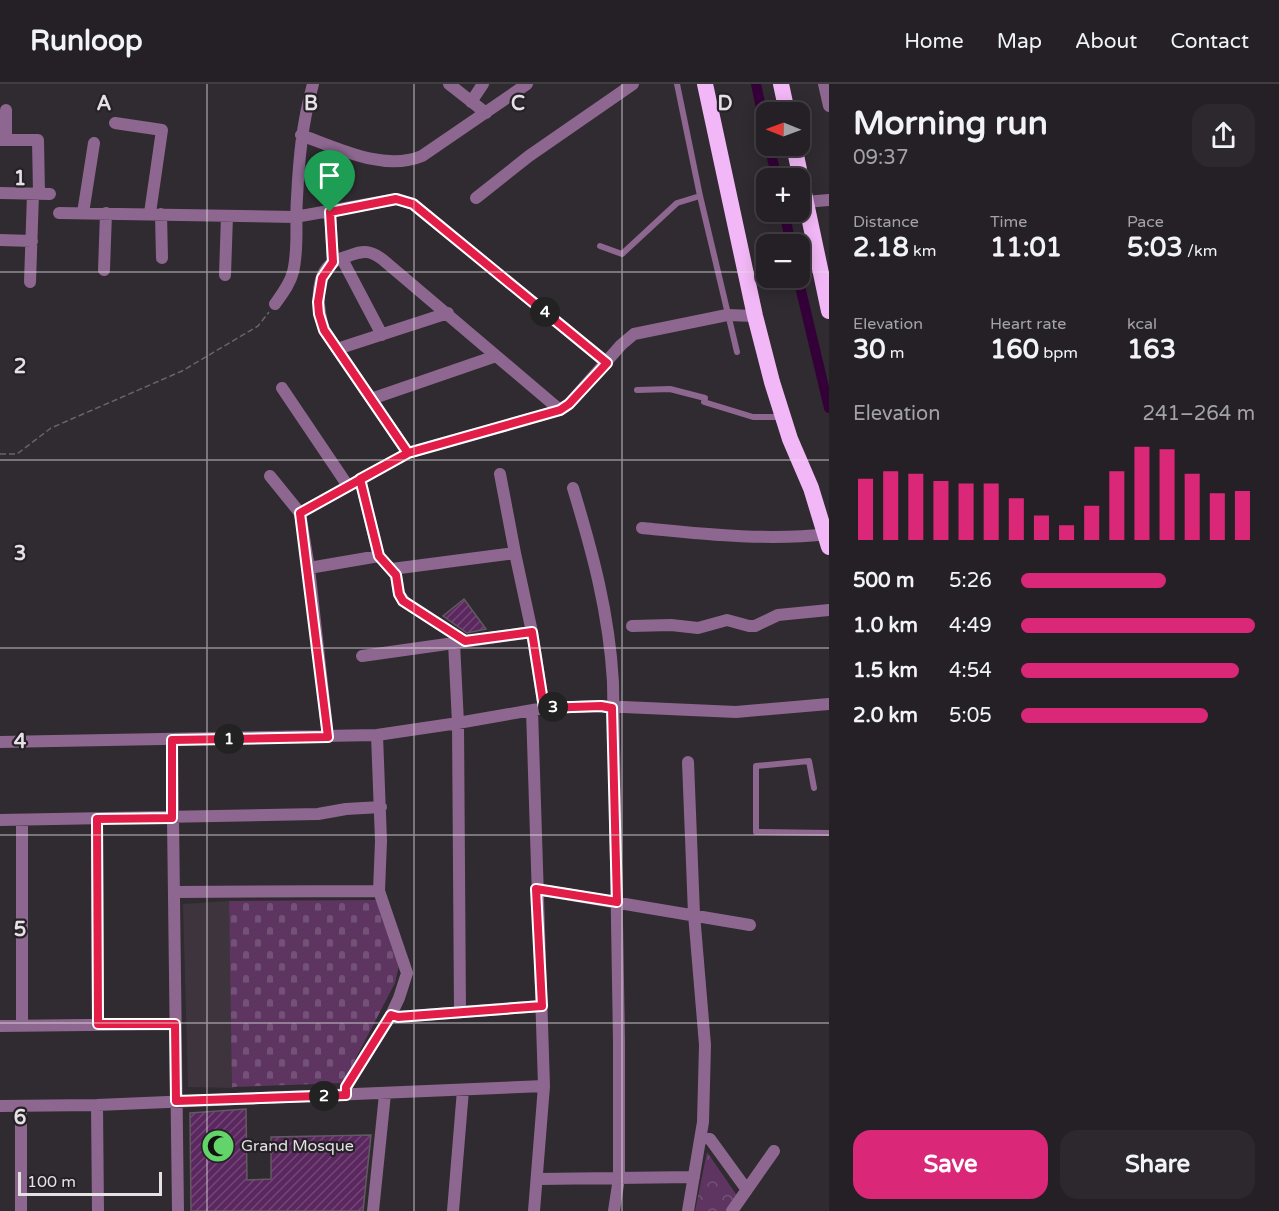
<!DOCTYPE html>
<html lang="en">
<head>
<meta charset="utf-8">
<style>
	body { margin:0; font-family:"Varela Round",sans-serif; background:#2c282d; color:#f1f3f6; height:100vh; display:flex; flex-direction:column; font-size:22px; white-space:nowrap }
	* { box-sizing:border-box; margin:0 }
	p { font-size:20px; color:#a3a3a7 }
	.icon { flex:none; width:33px; height:33px; fill:none; stroke:currentColor; stroke-width:2; stroke-linecap:round; stroke-linejoin:round }
	.map { position:relative; flex:1; overflow:hidden }
	.drawer { display:flex; flex-direction:column; background:#242025; width:450px }
	.drawer>* { flex:none }
	.needle { width:39px; rotate:271deg }
	.tools { position:absolute; left:756px; top:18px; display:grid; gap:12px }
	.tools a { display:grid; place-items:center; width:54px; height:54px; border-radius:12px; background:#242025; box-shadow:0 3px 15px #0003,0 0 0 2px #413e42; font-size:30px }
	.scale { position:absolute; left:18px; bottom:15px; width:144px; box-sizing:border-box; padding-left:6px; border:3px solid #e5e1e5; border-top:0; font-size:16px; line-height:21px; white-space:nowrap; color:#e5e1e5; -webkit-text-stroke:4px #262027; paint-order:stroke }
	.pin { position:absolute; display:grid; place-items:center; width:51px; height:51px; color:#fff; margin:-62px -26px; border-radius:50% 50% 50% 0; rotate:-45deg; box-shadow:0 0 6px #0007 }
	.pin .icon { rotate:45deg }
	.km { position:absolute; width:30px; height:30px; margin:-15px; border-radius:50%; background:#222; color:#fff; font-size:16px; line-height:30px; text-align:center }
	.round { display:grid; place-items:center; flex:none; width:63px; height:63px; border-radius:18px; background:#2c282d }
	.summary { display:flex; align-items:center; justify-content:space-between; height:102px; padding:0 24px }
	h1 { font-size:33px; font-weight:700; line-height:45px }
	.figures { display:grid; grid-template-columns:repeat(3,1fr); gap:9px; height:102px; padding:6px 24px }
	.figures div { display:grid; align-content:center }
	.figures b { font-size:26px; font-weight:700 }
	.figures small { font-size:16px; font-weight:400 }
	.figures p { font-size:16px }
	.chart { height:168px; padding:12px 24px }
	.chart p { display:flex; justify-content:space-between }
	.chart svg { width:100%; height:108px; margin-top:6px; stroke:#db2777; stroke-width:6 }
	.button { display:flex; gap:12px; margin-top:auto; padding:12px 24px }
	.button a { flex:1; height:69px; border-radius:18px; background:#db2777; color:#fff; font-size:24px; font-weight:700; line-height:69px; text-align:center }
	.button a+a { background:#2c282d; color:#f1f3f6 }
	ul { padding:0 24px; list-style:none; font-size:20px }
	li { display:grid; grid-template-columns:96px 72px 1fr; align-items:center; height:45px }
	li i { height:15px; border-radius:8px; background:#db2777 }
	header { display:flex; align-items:center; gap:36px; box-sizing:border-box; height:84px; padding:0 30px; background:#242025; border-bottom:2px solid #413e42 }
	header strong { font-size:28px }
	nav { display:flex; gap:33px; margin-inline-start:auto; font-size:21px }
	main { display:flex; flex:1; min-height:0 }
	.map>svg:first-child { display:block }
</style>
</head>
<body>
<header>
<strong>Runloop</strong>
<nav><a>Home</a><a>Map</a><a>About</a><a>Contact</a></nav>
</header>
<main>
<div class="map">
<svg width="829" height="1127" viewBox="0 0 829 1127">
	<defs>
		<pattern id="cemetery-stones" width="16" height="16" patternUnits="userSpaceOnUse" patternTransform="scale(1.5)"><rect width="16" height="16" fill="#5d3560"/><path d="M2 7V4a2 2 0 0 1 4 0v3zM10 15v-3a2 2 0 0 1 4 0v3z" fill="#745277"/></pattern>
		<pattern id="park-crowns" width="20" height="18" patternUnits="userSpaceOnUse" patternTransform="scale(1.5)"><rect width="20" height="18" fill="#5d3560"/><path d="M2 6a3 3 0 1 1 6 0M12 15a3 3 0 1 1 6 0" fill="none" stroke="#745277"/></pattern>
		<pattern id="building-hatch" width="6" height="6" patternUnits="userSpaceOnUse" patternTransform="scale(1.5)"><rect width="6" height="6" fill="#5b275f"/><path d="M-1 1l2-2M0 6l6-6M5 7l2-2" fill="none" stroke="#724676"/></pattern>
	</defs>
	<rect width="100%" height="100%" fill="#302a31"/>
	<!-- built -->
	<path fill="#3d343e" d="M229,817L234,1004L188,1003L183,820Z"/>
	<!-- cemetery -->
	<path fill="url(#cemetery-stones)" d="M378,816L399,881L395,899L343,999L232,1003L229,817Z"/>
	<!-- park -->
	<path fill="url(#park-crowns)" d="M707,1068L738,1113L728,1127H695Z"/>
	<g fill="none" stroke-linecap="round" stroke-linejoin="round">
		<!-- canal -->
		<path stroke="#340038" stroke-width="10" d="M756,0L766,48
			M769,62L777,94
			M784,128L791,160
			M798,194L829,324"/>
	</g>
	<!-- building -->
	<path fill="url(#building-hatch)" stroke="#615a61" stroke-width="1.5" d="M464,515L486,545L467,549L443,532Z
		M246,1025L247,1096L271,1095V1053L371,1051L363,1127H191L190,1029Z"/>
	<g fill="none" stroke-linecap="round" stroke-linejoin="round">
		<!-- path -->
		<path stroke="#69646a" stroke-width="1.5" stroke-dasharray="6 3" stroke-linecap="butt" d="M0,370H17L51,344L182,287L258,242L269,228"/>
		<!-- service -->
		<path stroke="#8d678f" stroke-width="6" d="M677,0L700,112L737,268
			M600,162L622,170L677,119L700,112
			M637,306L670,305L705,314L704,318L753,333H781
			M814,704L809,677L756,682V748L829,749"/>
		<!-- minor -->
		<path stroke="#8d678f" stroke-width="12" d="M449,0L486,29
			M824,0L829,22
			M471,18L483,0
			M6,26V56
			M115,39L162,46L150,129
			M301,51C337,64 384,88 422,72L527,0
			M0,56H38L39,110
			M0,109L50,110
			M476,114L529,72L633,0
			M805,118L829,116
			M330,128L333,179
			M59,129L295,133L397,115L413,120L607,279
			M83,129L94,59
			M161,130L162,174
			M0,156L32,157
			M342,175L382,251
			M104,186L106,129
			M225,191L227,132
			M30,198L33,110
			M275,220C282,210 290,200 293,188C299,164 295,138 297,114C299,74 302,40 313,0
			M337,265L448,229
			M282,304L348,402
			M371,315L496,272
			M408,369L324,246C318,226 313,193 333,178C338,175 346,173 351,171C364,166 371,167 382,175L560,326
			M500,390L515,469
			M270,392L300,429L309,484
			M360,395L379,472L396,491L399,510L405,518L465,557
			M573,404C593,470 609,529 613,598L619,958V1094L614,1127
			M300,429L408,369L560,326L569,320L621,261L634,250L727,231L755,232
			M642,444C704,450 766,457 829,450
			M392,485L515,469L532,548L544,624
			M632,542L671,541L698,544L727,536L749,542H755L778,531L829,526
			M454,559L458,639L460,928
			M362,572L532,548
			M532,626L544,1002L534,1127
			M328,653L309,484L379,472
			M172,656L178,1127
			M0,658L377,651L458,639L544,624L601,622L736,628L829,620
			M97,735L98,940
			M0,736L318,730L346,725L381,723
			M22,736V941
			M536,805L750,841
			M174,808L379,807
			M391,931L398,933L541,922
			M0,942L175,940
			M346,1011V1003L391,931L399,914L407,889L379,807L381,757L377,651
			M97,1021L98,1127
			M0,1022L97,1021L544,1002
			M21,1022V1127
			M701,1053L710,1055L747,1106
			M538,1095L694,1093
			M373,1127L385,1010
			M453,1127L463,1006
			M688,1127L703,1038L705,961L694,830L688,678
			M732,1127L774,1067"/>
		<!-- trunk -->
		<path stroke="#f2b7f6" stroke-width="16" d="M705,0L755,232L772,298L790,355L811,404L829,463
			M781,0L787,28
			M794,62L829,227"/>
	</g>
	<g fill="none" stroke-linecap="round" stroke-linejoin="round">
		<!-- route casing -->
		<g stroke="#fff" stroke-width="12">
			<path id="route" d="M330,128L333,178L322,194L318,218L319,230L324,246L408,369L300,429L328,653L172,656V734L97,735L98,940H175L176,1017L346,1011V1003L391,931L398,933L542,922L536,805L617,818L612,624L601,622L544,624L532,548L465,557L403,517L399,510L396,491L379,472L360,395L408,369L560,326L569,320L607,279L413,120L396,115L330,128"/>
		</g>
		<!-- route -->
		<use href="#route" stroke="#e11d48" stroke-width="8"/>
	</g>
	<!-- grid -->
	<path fill="none" stroke="#e5e1e5" stroke-width="1.5" stroke-opacity="0.55" d="M207,0V1127M414,0V1127M622,0V1127M0,188H766M800,188H829M0,376H829M0,564H829M0,751H829M0,939H829"/>
	<!-- icons -->
	<defs>
		<g id="mosque-disc" transform="scale(1.725)"><circle r="9.5" fill="#63d469" stroke="#262027"/><path d="M3.5-4.9A6 6 0 1 0 3.5 4.9A5 5 0 1 1 3.5-4.9Z" fill="#111"/></g>
	</defs>
	<g fill-rule="evenodd">
		<use href="#mosque-disc" x="218" y="1062"/>
	</g>
	<g text-anchor="middle" dominant-baseline="central" stroke-width="4.5" stroke-linejoin="round" paint-order="stroke">
		<!-- poi labels -->
		<g font-size="16" fill="#e5e1e5" stroke="#262027" text-anchor="start">
			<text x="241" y="1062">Grand Mosque</text>
		</g>
	</g>
	<g font-size="20" text-anchor="middle" font-weight="bold" fill="#e5e1e5" stroke="#262027" stroke-width="4.5" stroke-linejoin="round" paint-order="stroke">
		<text x="104" y="26">A</text>
		<text x="311" y="26">B</text>
		<text x="518" y="26">C</text>
		<text x="725" y="26">D</text>
		<text x="20" y="101">1</text>
		<text x="20" y="289">2</text>
		<text x="20" y="476">3</text>
		<text x="20" y="664">4</text>
		<text x="20" y="852">5</text>
		<text x="20" y="1040">6</text>
	</g>
</svg>
<div class="tools">
<a><svg class="needle" viewBox="-14 -14 28 28"><path d="M0-13l5 13h-10z" fill="#e53935"/><path d="M0 13l5-13h-10z" fill="#a3a3a7"/></svg></a>
<a>+</a>
<a>−</a>
</div>
<div class="scale">100 m</div>
<div class="pin" style="left:330px;top:128px;background:#1e9e55"><svg class="icon" aria-label="arrive" viewBox="0 0 24 24"><path d="M6 21V4h12l-3 4 3 4H6"/></svg></div>
<b class="km" style="left:229px;top:655px">1</b>
<b class="km" style="left:324px;top:1012px">2</b>
<b class="km" style="left:553px;top:623px">3</b>
<b class="km" style="left:545px;top:228px">4</b>
</div>
<section class="drawer">
<div class="summary"><div><h1>Morning run</h1><p>09:37</p></div><a class="round"><svg class="icon" aria-label="share" viewBox="0 0 24 24"><path d="M12 15V3M7 8l5-5 5 5M5 13v7h14v-7"/></svg></a></div>
<div class="figures">
<div><p>Distance</p><b>2.18<small> km</small></b></div>
<div><p>Time</p><b>11:01</b></div>
<div><p>Pace</p><b>5:03<small> /km</small></b></div>
</div>
<div class="figures">
<div><p>Elevation</p><b>30<small> m</small></b></div>
<div><p>Heart rate</p><b>160<small> bpm</small></b></div>
<div><p>kcal</p><b>163</b></div>
</div>
<div class="chart"><p><span>Elevation</span>241–264 m</p>
<svg viewBox="0 0 160 44" preserveAspectRatio="none"><path d="M5 44V19M15 44V16M25 44V17M35 44V20M45 44V21M55 44V21M65 44V27M75 44V34M85 44V38M95 44V30M105 44V16M115 44V6M125 44V7M135 44V17M145 44V25M155 44V24"/></svg>
</div>
<ul>
<li><b>500 m</b>5:26<i style="width:62%"></i></li>
<li><b>1.0 km</b>4:49<i style="width:100%"></i></li>
<li><b>1.5 km</b>4:54<i style="width:93%"></i></li>
<li><b>2.0 km</b>5:05<i style="width:80%"></i></li>
</ul>
<div class="button"><a>Save</a><a>Share</a></div>
</section>
</main>
</body>
</html>
